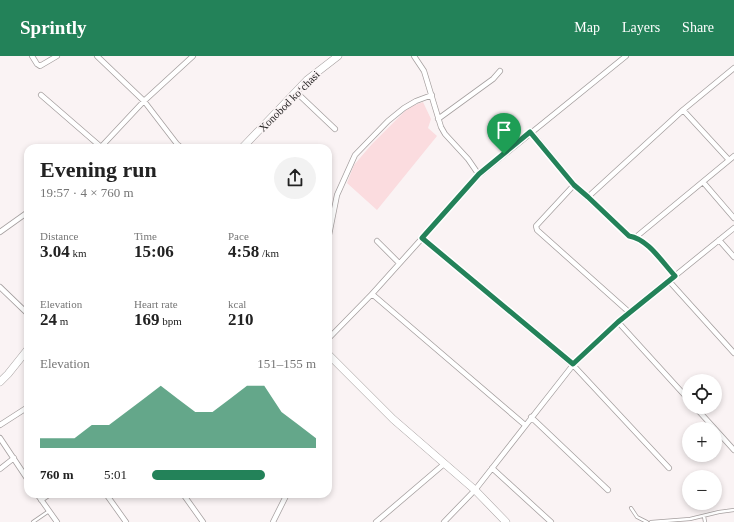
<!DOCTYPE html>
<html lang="en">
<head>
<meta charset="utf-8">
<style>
	body { margin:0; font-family:Georgia,serif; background:#f2f2f2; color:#222; height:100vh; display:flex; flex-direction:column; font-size:15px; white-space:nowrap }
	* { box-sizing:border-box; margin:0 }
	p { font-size:13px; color:#767676 }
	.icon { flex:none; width:22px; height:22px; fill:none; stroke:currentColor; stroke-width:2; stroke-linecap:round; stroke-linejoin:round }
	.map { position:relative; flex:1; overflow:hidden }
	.details { position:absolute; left:24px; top:88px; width:308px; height:354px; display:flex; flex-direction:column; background:#fff; border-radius:12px; box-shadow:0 2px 6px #0003 }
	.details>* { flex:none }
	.fabs { position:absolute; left:682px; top:318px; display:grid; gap:8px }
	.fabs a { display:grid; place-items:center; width:40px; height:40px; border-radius:50%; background:#fff; box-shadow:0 2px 6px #0003; font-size:20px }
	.pin { position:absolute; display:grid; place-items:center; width:34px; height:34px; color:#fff; margin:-41px -17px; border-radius:50% 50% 50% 0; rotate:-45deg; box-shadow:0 0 4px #0007 }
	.pin .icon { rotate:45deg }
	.round { display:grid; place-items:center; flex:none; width:42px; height:42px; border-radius:21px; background:#f2f2f2 }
	.overview { display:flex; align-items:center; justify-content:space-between; height:68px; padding:0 16px }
	h1 { font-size:22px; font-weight:600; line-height:30px }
	.stats { display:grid; grid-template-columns:repeat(3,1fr); gap:6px; height:68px; padding:4px 16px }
	.stats div { display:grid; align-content:center }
	.stats b { font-size:17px; font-weight:600 }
	.stats small { font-size:11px; font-weight:400 }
	.stats p { font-size:11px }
	.chart { height:112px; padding:8px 16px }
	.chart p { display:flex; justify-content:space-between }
	.chart svg { width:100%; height:72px; margin-top:4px; fill:#238259; opacity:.7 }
	ul { padding:0 16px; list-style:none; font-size:13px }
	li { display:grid; grid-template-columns:64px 48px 1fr; align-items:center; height:30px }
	li i { height:10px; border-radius:5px; background:#238259 }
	header { display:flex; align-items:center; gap:24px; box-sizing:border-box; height:56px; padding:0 20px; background:#238259; color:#fff }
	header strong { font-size:19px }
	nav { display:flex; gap:22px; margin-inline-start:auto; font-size:14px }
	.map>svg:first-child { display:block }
</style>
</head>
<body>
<header>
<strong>Sprintly</strong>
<nav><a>Map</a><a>Layers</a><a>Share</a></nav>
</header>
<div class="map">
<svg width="734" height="466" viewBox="0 0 734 466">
	<rect width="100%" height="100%" fill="#faf3f4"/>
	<!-- green -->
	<path fill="#fbdcdf" d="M423,46L431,63L428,72L437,80L377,154L347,127L354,109L372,88L409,51Z"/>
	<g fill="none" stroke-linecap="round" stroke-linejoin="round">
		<!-- lane casing -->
		<g stroke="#a59f9f" stroke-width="4">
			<path id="lane" d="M631,452L637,461L647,466
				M704,460L705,466
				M33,466L49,455
				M651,466L690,463L719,456L734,454"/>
		</g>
		<!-- street casing -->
		<g stroke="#a59f9f" stroke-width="6">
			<path id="street" d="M32,0L37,8L40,10L57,0
				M97,0L144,45L177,88L182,92
				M414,0L424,15L441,71L445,78L468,103L479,119
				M296,36L335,73
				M41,39L101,91
				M683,54L729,104
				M438,63L493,23L500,15
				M531,76L574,129L629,180C648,183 662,206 675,220
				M100,92L144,45L193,0
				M703,126L734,162
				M574,129L536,170L537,174L630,257
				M588,141L683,54L734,12
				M0,176L28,156
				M636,181L734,100
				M422,182L573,309L669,412
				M328,184L337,139L355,99L388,65L404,52L416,45L432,39
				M719,184L734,201
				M377,185L399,207
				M669,225L734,297
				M0,231L28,258
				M372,238L525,369
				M618,266L689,344
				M328,283L372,238L479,119L626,0
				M695,351L715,373
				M531,361L608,434
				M0,369L28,351
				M715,373L734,394
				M0,382L28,424
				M492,412L551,466
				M0,413L14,402
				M37,438L57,466
				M106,438L126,466
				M183,438L203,466
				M41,444L50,438
				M273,466L287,438
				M376,466L444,408
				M444,466L475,434L573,309L618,266L734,172"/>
		</g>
		<!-- secondary casing -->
		<g stroke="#a59f9f" stroke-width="8">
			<path id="secondary" d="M242,92L307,24L338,0
				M328,298L393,363L475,434L506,466
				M0,326L8,318L28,293"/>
		</g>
		<!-- lane -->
		<use href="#lane" stroke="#fff" stroke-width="2.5"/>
		<!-- street -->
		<use href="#street" stroke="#fff" stroke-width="4.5"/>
		<!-- secondary -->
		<use href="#secondary" stroke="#fff" stroke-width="7"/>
	</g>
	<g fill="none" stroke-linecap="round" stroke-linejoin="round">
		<!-- route casing -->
		<g stroke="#fff" stroke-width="8">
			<path id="route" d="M530,76L574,129L588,141L629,180C648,183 662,206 675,220L618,266L573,308L422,182L479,118Z"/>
		</g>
		<!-- route -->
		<use href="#route" stroke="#238259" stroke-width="5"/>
	</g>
	<g text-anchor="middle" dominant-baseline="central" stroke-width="3.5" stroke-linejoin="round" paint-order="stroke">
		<!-- street labels -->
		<g font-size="11" fill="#2b2929" stroke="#faf3f4">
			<text transform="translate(289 45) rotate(-45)">Xonobod koʻchasi</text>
		</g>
	</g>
</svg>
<div class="fabs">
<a><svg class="icon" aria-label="locate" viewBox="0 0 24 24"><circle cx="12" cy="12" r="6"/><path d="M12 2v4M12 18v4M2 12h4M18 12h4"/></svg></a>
<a>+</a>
<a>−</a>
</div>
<div class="pin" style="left:504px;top:98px;background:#1e9e55"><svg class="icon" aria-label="arrive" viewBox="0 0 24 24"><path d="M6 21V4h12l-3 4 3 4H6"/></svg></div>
<section class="details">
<div class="overview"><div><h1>Evening run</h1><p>19:57 · 4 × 760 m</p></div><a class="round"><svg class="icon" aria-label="share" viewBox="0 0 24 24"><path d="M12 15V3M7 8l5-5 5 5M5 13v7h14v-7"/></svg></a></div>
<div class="stats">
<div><p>Distance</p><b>3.04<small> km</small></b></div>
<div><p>Time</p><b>15:06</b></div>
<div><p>Pace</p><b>4:58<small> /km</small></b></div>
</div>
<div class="stats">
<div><p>Elevation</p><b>24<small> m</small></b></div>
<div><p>Heart rate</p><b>169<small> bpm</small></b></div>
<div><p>kcal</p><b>210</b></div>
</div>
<div class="chart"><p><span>Elevation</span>151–155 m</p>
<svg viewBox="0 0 160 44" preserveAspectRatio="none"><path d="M0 44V38L10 38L20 38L30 30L40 30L50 22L60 14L70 6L80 14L90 22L100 22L110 14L120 6L130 6L140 22L150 30L160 38V44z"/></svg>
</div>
<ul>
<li><b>760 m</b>5:01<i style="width:69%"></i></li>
</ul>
</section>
</div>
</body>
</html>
